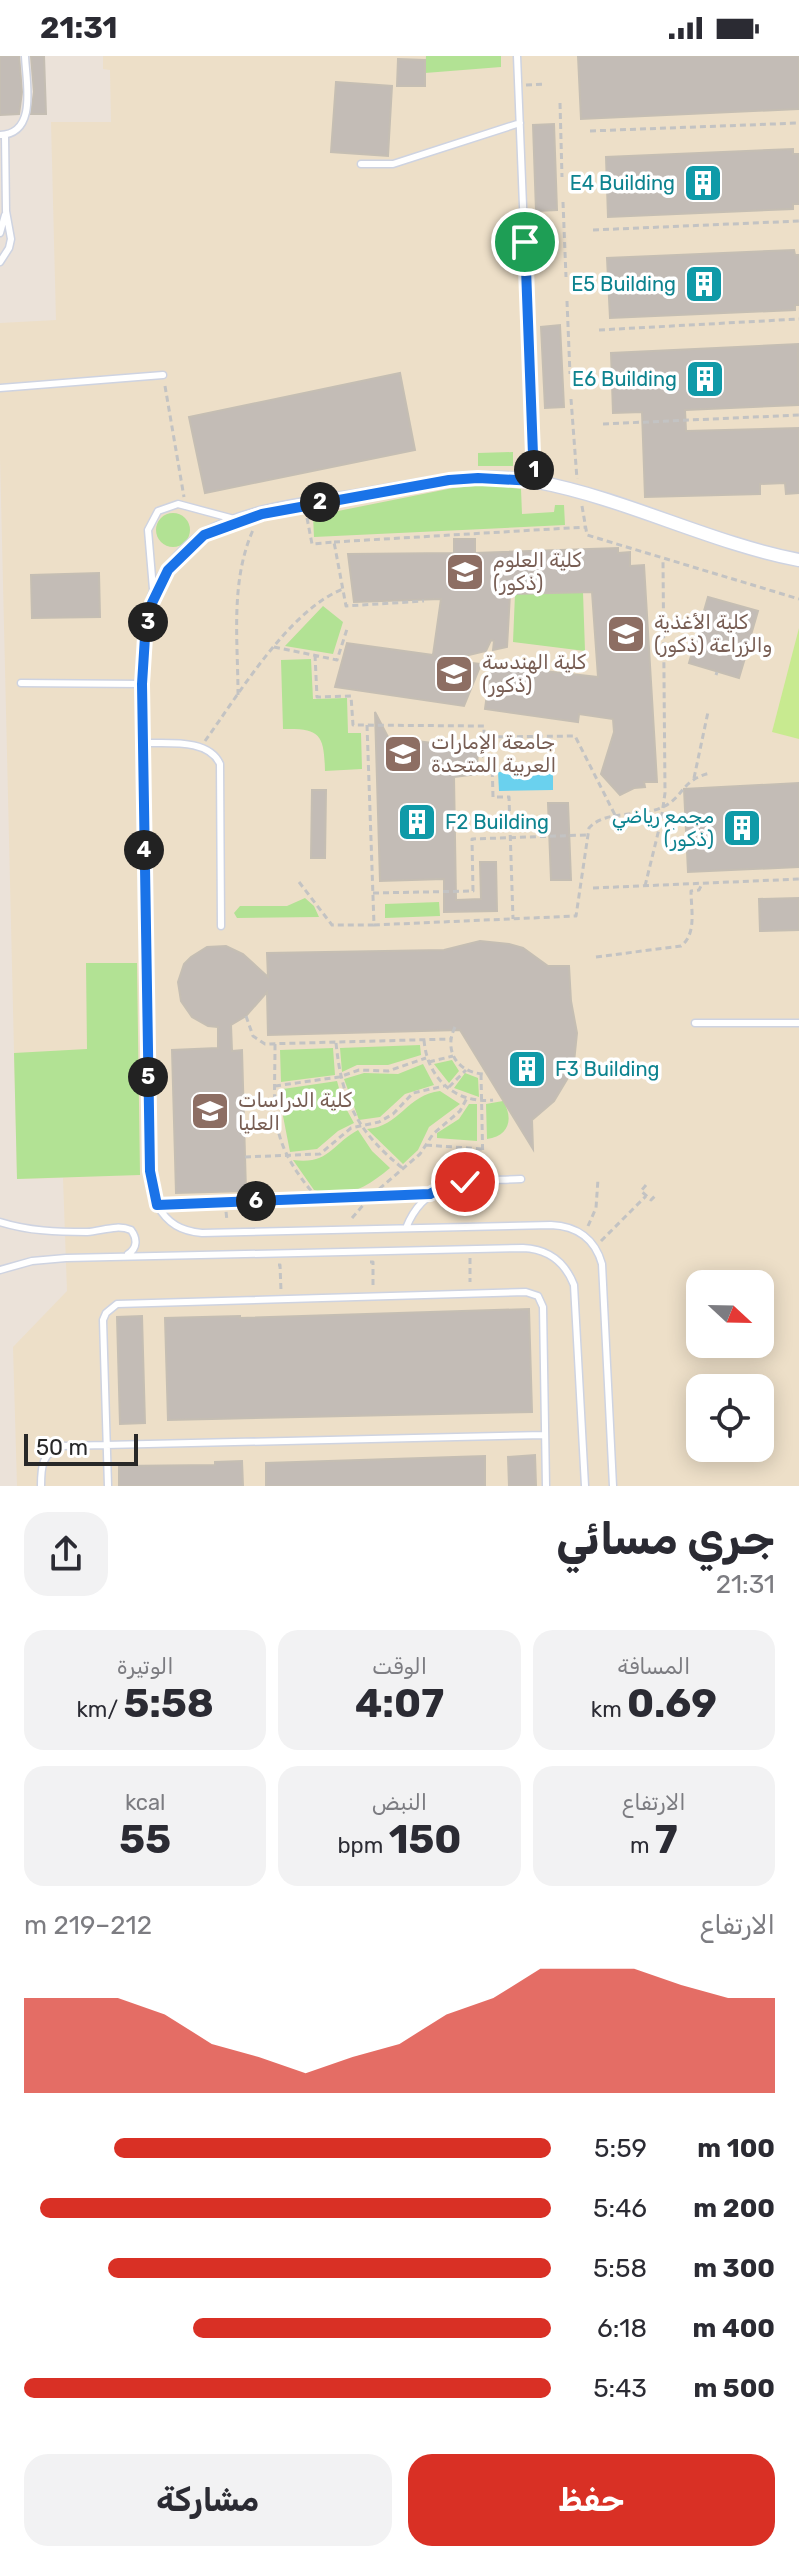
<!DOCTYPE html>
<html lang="ar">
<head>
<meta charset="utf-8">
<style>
	body { margin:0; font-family:Rubik,"Noto Sans Arabic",sans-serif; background:#f2f2f3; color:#2b2b33; direction:rtl; height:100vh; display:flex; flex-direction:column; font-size:30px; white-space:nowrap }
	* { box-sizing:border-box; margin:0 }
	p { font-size:26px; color:#7c7c81 }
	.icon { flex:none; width:44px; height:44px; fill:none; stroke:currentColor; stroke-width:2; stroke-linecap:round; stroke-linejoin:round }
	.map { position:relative; height:1430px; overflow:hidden; direction:ltr }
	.side { display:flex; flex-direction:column; background:#fff; flex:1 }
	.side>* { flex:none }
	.needle { width:52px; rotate:112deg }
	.fabs { position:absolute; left:686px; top:1214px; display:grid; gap:16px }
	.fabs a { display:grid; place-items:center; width:88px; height:88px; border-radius:16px; background:#fff; box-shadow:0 4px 20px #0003; font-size:40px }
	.scale { position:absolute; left:24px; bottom:20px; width:114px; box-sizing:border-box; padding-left:8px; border:4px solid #282828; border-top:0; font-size:22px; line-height:28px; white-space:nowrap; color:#282828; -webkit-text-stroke:6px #fff; paint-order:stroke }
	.pin { position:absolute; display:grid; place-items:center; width:68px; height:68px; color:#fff; margin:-34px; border:4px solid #fff; border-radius:50%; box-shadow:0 2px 8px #0007 }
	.km { position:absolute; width:40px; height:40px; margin:-20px; border-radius:50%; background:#222; color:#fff; font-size:22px; line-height:40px; text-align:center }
	.round { display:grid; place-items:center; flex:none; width:84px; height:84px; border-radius:24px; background:#f2f2f3 }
	.head { display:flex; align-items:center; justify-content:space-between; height:136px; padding:0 24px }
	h1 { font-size:44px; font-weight:700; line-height:60px }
	.figures { display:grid; grid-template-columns:repeat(3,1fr); gap:12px; height:136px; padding:8px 24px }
	.figures div { display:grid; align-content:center; border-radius:20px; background:#f2f2f3; text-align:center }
	.figures b { font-size:40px; font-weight:700 }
	.figures small { font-size:22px; font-weight:400 }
	.figures p { font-size:22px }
	.chart { height:224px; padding:16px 24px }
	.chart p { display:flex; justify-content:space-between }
	.chart svg { width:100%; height:144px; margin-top:8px; fill:#d93025; opacity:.7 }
	.cta { display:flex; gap:16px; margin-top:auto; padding:16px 24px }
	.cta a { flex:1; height:92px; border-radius:24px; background:#d93025; color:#fff; font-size:32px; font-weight:700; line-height:92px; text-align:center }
	.cta a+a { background:#f2f2f3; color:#2b2b33 }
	ul { padding:0 24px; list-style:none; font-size:26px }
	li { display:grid; grid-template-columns:128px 96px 1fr; align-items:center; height:60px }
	li i { height:20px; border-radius:10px; background:#d93025 }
	.status { display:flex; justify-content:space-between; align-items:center; height:56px; padding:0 40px; background:#fff; direction:ltr }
	.status svg { height:22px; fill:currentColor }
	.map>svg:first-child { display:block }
</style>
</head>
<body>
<div class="status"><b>21:31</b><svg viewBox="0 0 49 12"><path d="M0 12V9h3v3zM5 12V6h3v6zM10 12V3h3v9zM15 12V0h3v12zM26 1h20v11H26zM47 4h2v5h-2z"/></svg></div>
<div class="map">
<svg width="799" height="1430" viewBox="0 0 799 1430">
	<rect width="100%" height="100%" fill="#ebe2d9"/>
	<!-- education -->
	<path fill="#eddfc8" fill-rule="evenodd" d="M103,0H799V1430H17L13,1291L67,1235L63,1122L17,1123L0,400V267L56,264L51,66H111L110,14L103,13ZM700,1228H760V1288H700ZM700,1332H760V1392H700Z"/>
	<!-- green -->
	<path fill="#b2e294" d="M426,0H501V11L425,17Z
		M513,396V410H478V397Z
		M487,429L521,433L522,458L554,456L555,449H564L565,469L314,481L313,460L453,432Z
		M156 474a17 17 0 1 1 34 0a17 17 0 1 1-34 0Z
		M522,531L534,538L583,536L585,595L513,586L515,538H522Z
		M323,550L343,566L333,598L285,590Z
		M311,603L313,643L347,642L348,677H361L362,713L325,715C324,679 321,672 283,673L281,604Z
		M305,842L314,850L319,861L237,862L234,857L240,850H287Z
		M439,846L440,860L385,862V848Z
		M86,907H137L140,1119L17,1123L14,997L87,993Z
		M420,989L421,999L388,1009H357L342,1016L340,992Z
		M333,992L335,1019L281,1026L280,994Z
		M452,1004L459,1015L449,1027L434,1008Z
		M423,1008L434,1029L405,1038L380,1061L359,1064L344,1023L364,1017L398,1018Z
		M465,1017L478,1022L479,1041L454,1032Z
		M337,1025L343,1047L354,1067L338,1075L317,1093L290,1096L283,1060V1033Z
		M440,1035L460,1048L429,1071L418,1094L403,1108L367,1073C399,1071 408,1038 440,1035Z
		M503,1045C514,1063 509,1080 487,1083L486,1048Z
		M469,1048H477V1085L437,1082V1077L459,1063Z
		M358,1074L372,1095L390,1112C366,1132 346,1144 314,1134L293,1104C329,1109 332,1088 358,1074Z"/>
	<!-- pitch -->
	<path fill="#c8ea90" d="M799,572V683L772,676Z"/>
	<!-- water -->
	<path fill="#6ad1ee" d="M553,715V734L499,735L498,716Z"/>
	<!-- building -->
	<path fill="#c3bcb6" stroke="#c5beb3" stroke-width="2" d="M0,0H19L22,36L19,58L0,59Z
		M31,0H44L46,58H31L34,36Z
		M578,0H799V53L581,63Z
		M398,3L425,4V30H397Z
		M336,26L392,30L388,100L331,96Z
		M554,68L557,154L536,155L533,69Z
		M793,93V98H799V148H793V153L608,161L606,101Z
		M794,194L795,199H799V249H795V254L610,262L607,202Z
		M560,269L564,351L545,352L541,271Z
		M798,288L799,349L685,354L686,375L799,372V437L786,438L785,427L760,428V438L645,441L642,356L613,357L611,297Z
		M400,317L415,394L205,437L189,361Z
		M454,483H475V497L618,492V497L630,496V510L644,509L657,726H644L645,731L634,732L620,739L601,718L614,676L613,663L579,658L578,666L485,653L491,609L598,621L592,536L510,538L507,591L493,594L494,585L491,584L486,595L448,604L481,608L464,650L335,631L347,587L433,599L441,543L354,546L348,498L454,497Z
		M99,517L100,561L32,562L31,519Z
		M708,541L758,555L751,579L758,581L755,594L748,592L739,622L689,607Z
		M375,656L388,681L432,687L478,688L477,718L454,721L456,844L481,843L480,806H496L497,855L444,856V823L380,825Z
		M799,727V811L688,816L684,733Z
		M312,734H326L325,802H311Z
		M548,747H568L571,824H551Z
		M799,842V874L760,875L759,843Z
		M480,885L509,888L523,892L548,910H569L571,945L577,977L574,1006L569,1020L554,1045L532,1064L533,1093L460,974L268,979L267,936L246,960L231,969L232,995L242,994L246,1135L176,1137L172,994L218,992V971L208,970L192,961L181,945L178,926L184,908L191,901L207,891L226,890L243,898L268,921L267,897L444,894Z
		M529,1253L532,1356L168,1364L165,1262L240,1260V1262Z
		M142,1260L145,1367L120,1368L117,1261Z
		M535,1399L536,1430H509L508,1401Z
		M485,1400V1430H266V1407Z
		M242,1405L243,1430H119V1410L215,1409V1406Z"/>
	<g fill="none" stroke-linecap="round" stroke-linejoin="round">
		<!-- service casing -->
		<g stroke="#ced3e1" stroke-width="9">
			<path id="service" d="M517,0L534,424
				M0,79C38,78 26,26 25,0
				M361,108H393L520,67
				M0,177L5,159
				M0,206L9,192L11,183L6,155L5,79
				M0,332L163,319
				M153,533L148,474L158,455L178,448L234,463
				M21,627L141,628
				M143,687C167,688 208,682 220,708L221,870
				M695,967H799
				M157,1149C168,1168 181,1175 202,1177L551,1169C577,1170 595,1183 602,1208L613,1430
				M0,1166C29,1175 57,1176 87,1176C102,1175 117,1168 131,1174C137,1182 138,1192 128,1198
				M406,1172C427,1119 473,1126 521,1123
				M0,1214L32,1205L66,1202L523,1192C548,1193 565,1206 574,1229L585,1430
				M41,1430C41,1410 42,1397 62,1390L545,1379
				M108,1430L103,1264L106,1257L117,1248L526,1236L538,1240L543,1251L546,1430"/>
		</g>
		<!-- minor casing -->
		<g stroke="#ced3e1" stroke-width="15">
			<path id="minor" d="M157,1149L150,1115L142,628C144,590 144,544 170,512C179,501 192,487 205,479C249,453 308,448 357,440C416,430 478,414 538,426C627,443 710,487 799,504"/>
		</g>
		<!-- path -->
		<path stroke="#c3c3c3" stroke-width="3" stroke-dasharray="6 4" stroke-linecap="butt" d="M526,29L545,28
			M560,47L562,121
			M590,75L799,67
			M563,146L566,221
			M593,174L799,165
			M567,245L570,318
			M599,274L799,263
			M165,330L184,441
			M571,343L577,423
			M603,368L799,359
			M582,450L587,479L799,543
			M307,462L312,488L334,486L346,550L424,545
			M334,486L586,471
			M274,591L337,604L348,570
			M315,599L317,641L351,640L353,669L484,670V681L575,680L616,761
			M716,619L717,616
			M238,639C238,584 230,526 253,474
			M367,669L374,869L576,860L589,772C606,753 641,762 663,751C684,741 681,724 710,717
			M491,681L492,689
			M205,685C239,638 289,554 343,533
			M514,689V680
			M479,697L484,701
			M492,705L493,741H509L513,863
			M694,722L708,656
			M299,826L332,869H374
			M645,830L661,765L665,737L663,504
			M593,832L799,823
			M373,837L473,835L472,783L586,779
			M596,901L681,890C697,878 691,853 691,835L699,834L702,828
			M246,960L253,980L265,988L450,983
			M455,971C443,995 458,1017 484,1018
			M424,984C427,1022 455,1048 493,1044
			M336,987C342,1046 358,1077 405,1114
			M275,988C275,1061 267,1084 318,1143
			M429,1006L453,1000
			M481,1018L483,1113
			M275,1030L339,1021L359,1014L388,1015L426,1002
			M449,1031L466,1014
			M426,1089L482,1093
			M245,1101L320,1098L351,1072L379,1066L393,1058L413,1037L444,1030
			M646,1129L641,1135L651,1144L655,1140
			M225,1146L227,1165
			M170,1149L414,1138
			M352,1162L371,1140L420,1098L433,1078L460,1055L467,1042
			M588,1170L596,1152L598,1123
			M601,1185L646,1140
			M470,1202V1226
			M370,1206H373V1232
			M278,1209H280L281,1235"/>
		<!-- service -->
		<use href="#service" stroke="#fff" stroke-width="6"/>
		<!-- minor -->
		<use href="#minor" stroke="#fff" stroke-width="12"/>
	</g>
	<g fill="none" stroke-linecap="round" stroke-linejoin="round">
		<!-- route casing -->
		<g stroke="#fff" stroke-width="16">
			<path id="route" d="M465,1126L441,1132L430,1138L157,1149L150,1115L142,628L145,581L152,547L168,514L204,479L262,458L449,424L478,422L534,425L525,186"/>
		</g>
		<!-- route -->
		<use href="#route" stroke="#1a73e8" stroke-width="10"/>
	</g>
	<!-- icons -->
	<defs>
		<g id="building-square" transform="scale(2)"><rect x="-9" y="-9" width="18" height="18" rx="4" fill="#0f9aa8" stroke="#fff"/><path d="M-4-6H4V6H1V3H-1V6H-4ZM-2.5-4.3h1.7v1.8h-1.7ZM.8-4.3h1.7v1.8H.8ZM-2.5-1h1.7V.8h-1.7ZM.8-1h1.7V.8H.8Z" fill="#fff"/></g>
		<g id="university-square" transform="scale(2)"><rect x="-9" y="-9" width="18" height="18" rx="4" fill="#8d6e63" stroke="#fff"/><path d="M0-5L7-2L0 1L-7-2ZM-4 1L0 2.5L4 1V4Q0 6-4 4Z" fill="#fff"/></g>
	</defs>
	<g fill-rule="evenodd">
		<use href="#building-square" x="703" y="127"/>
		<use href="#building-square" x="704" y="228"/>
		<use href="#building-square" x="705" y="323"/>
		<use href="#university-square" x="465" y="516"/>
		<use href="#university-square" x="626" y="578"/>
		<use href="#university-square" x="454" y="618"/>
		<use href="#university-square" x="403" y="698"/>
		<use href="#building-square" x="417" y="766"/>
		<use href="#building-square" x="742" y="772"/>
		<use href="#building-square" x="527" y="1013"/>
		<use href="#university-square" x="210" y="1055"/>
	</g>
	<g text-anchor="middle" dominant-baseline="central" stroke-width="7" stroke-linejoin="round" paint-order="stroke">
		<!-- culture labels -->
		<g font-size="20" fill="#0d838f" stroke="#fff" text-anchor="end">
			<text x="675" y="127">E4 Building</text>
			<text x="676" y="228">E5 Building</text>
			<text x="677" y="323">E6 Building</text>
			<text x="714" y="760">مجمع رياضي<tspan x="714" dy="23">(ذكور)</tspan></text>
			<text x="445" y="766" text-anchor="start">F2 Building</text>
			<text x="555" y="1013" text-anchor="start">F3 Building</text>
		</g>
		<!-- education labels -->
		<g font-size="20" fill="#785e54" stroke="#fff" text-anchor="start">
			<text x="493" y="504">كلية العلوم<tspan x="493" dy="23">(ذكور)</tspan></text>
			<text x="654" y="566">كلية الأغذية<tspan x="654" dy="23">والزراعة (ذكور)</tspan></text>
			<text x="482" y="606">كلية الهندسة<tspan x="482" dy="23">(ذكور)</tspan></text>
			<text x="431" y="686">جامعة الإمارات<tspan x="431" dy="23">العربية المتحدة</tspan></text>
			<text x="238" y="1044">كلية الدراسات<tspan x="238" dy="23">العليا</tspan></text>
		</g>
	</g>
</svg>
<div class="fabs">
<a><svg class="needle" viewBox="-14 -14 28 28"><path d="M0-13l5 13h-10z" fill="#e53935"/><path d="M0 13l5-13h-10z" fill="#7c7c81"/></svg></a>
<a><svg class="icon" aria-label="locate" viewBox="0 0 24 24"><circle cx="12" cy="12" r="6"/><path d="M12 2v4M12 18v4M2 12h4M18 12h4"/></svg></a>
</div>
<div class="scale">50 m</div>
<div class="pin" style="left:525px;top:186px;background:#1e9e55"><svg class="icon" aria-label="arrive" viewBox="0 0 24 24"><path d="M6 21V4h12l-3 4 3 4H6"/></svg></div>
<div class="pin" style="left:465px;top:1126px;background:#d93025"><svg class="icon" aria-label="check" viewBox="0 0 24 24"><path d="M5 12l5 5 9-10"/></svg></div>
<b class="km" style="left:534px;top:414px">1</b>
<b class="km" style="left:320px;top:446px">2</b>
<b class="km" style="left:148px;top:566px">3</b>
<b class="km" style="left:144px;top:794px">4</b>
<b class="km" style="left:148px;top:1021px">5</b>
<b class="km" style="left:256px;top:1145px">6</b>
</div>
<section class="side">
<div class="head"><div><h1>جري مسائي</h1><p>21:31</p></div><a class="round"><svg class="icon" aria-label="share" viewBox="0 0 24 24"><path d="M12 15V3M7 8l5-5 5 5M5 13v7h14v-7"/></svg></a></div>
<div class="figures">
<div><p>المسافة</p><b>0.69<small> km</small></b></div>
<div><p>الوقت</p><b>4:07</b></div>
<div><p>الوتيرة</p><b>5:58<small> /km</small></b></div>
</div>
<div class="figures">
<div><p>الارتفاع</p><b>7<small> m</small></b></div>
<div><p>النبض</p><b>150<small> bpm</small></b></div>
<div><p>kcal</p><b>55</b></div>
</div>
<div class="chart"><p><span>الارتفاع</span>212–219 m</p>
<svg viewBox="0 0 160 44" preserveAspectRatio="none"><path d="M0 44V15L10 15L20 15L30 20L40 29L50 33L60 38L70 33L80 29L90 20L100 15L110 6L120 6L130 6L140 11L150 15L160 15V44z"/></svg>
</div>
<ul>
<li><b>100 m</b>5:59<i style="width:83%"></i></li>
<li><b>200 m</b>5:46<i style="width:97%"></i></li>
<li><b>300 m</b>5:58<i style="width:84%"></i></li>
<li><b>400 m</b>6:18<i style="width:68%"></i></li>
<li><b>500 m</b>5:43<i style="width:100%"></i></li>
</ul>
<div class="cta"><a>حفظ</a><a>مشاركة</a></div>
</section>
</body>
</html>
